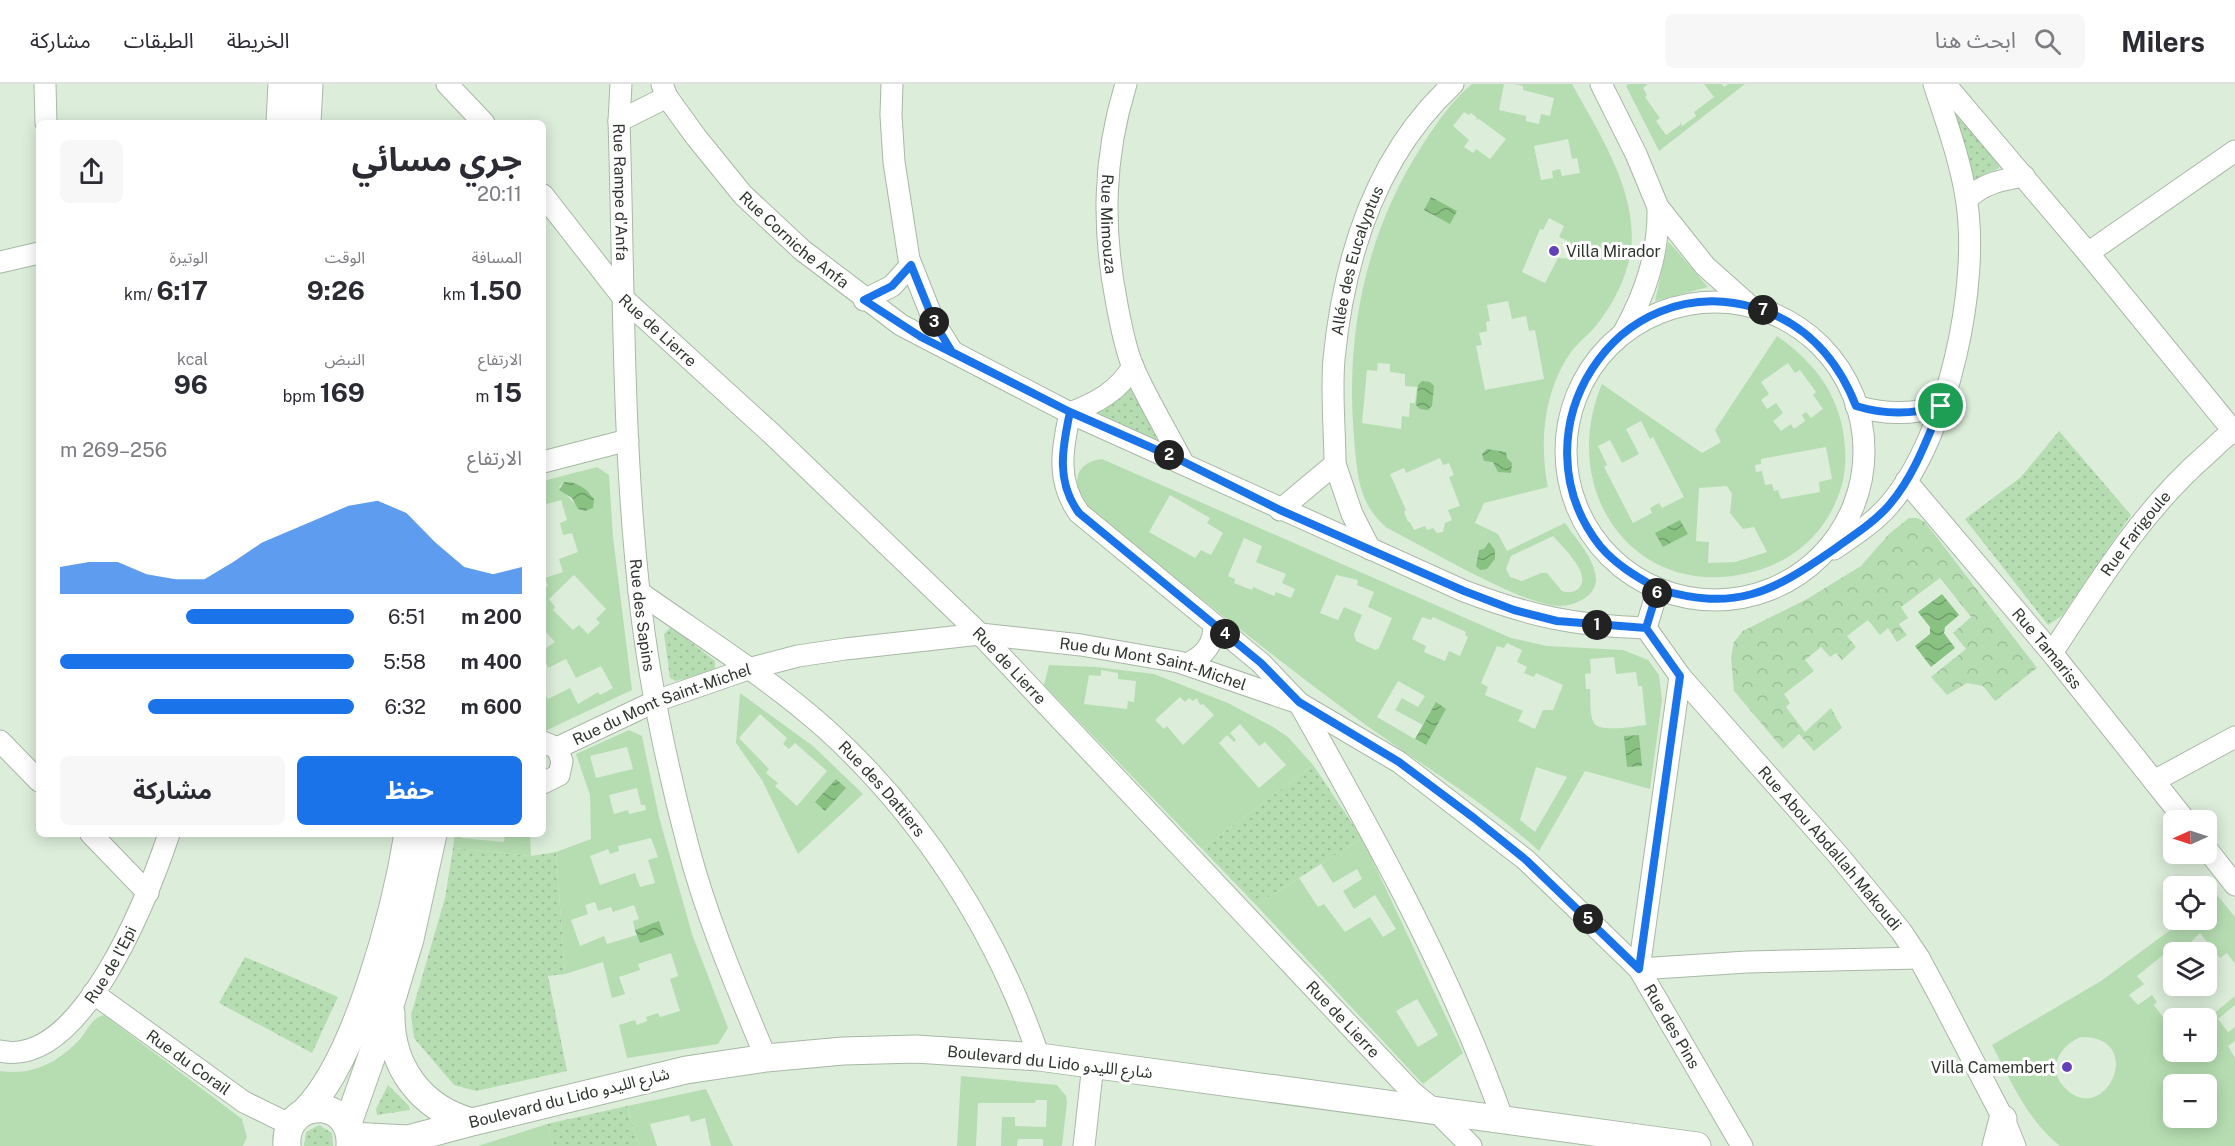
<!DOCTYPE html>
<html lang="ar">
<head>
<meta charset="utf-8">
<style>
	body { margin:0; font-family:"Public Sans","Noto Sans Arabic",sans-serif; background:#f7f7f7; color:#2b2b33; direction:rtl; height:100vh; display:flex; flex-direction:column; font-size:22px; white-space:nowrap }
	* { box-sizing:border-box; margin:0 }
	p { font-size:20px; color:#7c7c81 }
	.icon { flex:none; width:33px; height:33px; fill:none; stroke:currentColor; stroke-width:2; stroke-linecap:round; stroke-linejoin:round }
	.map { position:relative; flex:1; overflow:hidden; direction:ltr }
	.sheet { position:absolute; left:36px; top:36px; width:510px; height:717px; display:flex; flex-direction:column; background:#fff; border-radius:9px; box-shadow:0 3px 15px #0003; direction:rtl }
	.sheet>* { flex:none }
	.needle { width:39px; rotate:267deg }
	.fabs { position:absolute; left:2163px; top:726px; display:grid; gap:12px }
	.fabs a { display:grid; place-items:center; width:54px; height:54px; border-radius:9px; background:#fff; box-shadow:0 3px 15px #0003; font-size:30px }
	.pin { position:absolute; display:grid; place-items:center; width:51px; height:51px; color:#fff; margin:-26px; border:3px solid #fff; border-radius:50%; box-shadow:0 2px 6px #0007 }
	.km { position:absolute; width:30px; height:30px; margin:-15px; border-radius:50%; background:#222; color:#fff; font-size:16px; line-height:30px; text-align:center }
	.round { display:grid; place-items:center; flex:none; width:63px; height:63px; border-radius:9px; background:#f7f7f7 }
	.summary { display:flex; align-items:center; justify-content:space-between; height:102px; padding:0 24px }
	h1 { font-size:33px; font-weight:700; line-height:45px }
	.stats { display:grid; grid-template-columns:repeat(3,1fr); gap:9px; height:102px; padding:6px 24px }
	.stats div { display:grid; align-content:center }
	.stats b { font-size:26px; font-weight:700 }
	.stats small { font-size:16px; font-weight:400 }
	.stats p { font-size:16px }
	.chart { height:168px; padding:12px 24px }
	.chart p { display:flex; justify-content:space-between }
	.chart svg { width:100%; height:108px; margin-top:6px; fill:#1a73e8; opacity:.7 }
	.button { display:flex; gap:12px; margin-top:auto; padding:12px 24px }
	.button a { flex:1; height:69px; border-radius:9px; background:#1a73e8; color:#fff; font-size:24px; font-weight:700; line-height:69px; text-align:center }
	.button a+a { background:#f7f7f7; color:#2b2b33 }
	ul { padding:0 24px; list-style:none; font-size:20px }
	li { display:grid; grid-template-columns:96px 72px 1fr; align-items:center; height:45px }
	li i { height:15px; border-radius:8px; background:#1a73e8 }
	header { display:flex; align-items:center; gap:36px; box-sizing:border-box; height:84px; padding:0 30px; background:#fff; border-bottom:2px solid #e1e1e2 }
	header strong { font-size:28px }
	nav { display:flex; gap:33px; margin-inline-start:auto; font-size:21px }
	.search { width:420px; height:54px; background:#f7f7f7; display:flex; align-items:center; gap:15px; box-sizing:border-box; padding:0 21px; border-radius:9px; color:#7c7c81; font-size:22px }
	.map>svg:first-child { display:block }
</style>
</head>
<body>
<header>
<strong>Milers</strong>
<div class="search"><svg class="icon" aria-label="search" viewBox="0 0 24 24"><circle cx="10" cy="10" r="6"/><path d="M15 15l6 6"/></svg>ابحث هنا</div>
<nav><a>الخريطة</a><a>الطبقات</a><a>مشاركة</a></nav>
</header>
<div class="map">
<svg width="2235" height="1062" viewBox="0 0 2235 1062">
	<defs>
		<pattern id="grass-dots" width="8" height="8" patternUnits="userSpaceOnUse" patternTransform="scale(1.5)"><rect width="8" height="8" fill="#b6ddb2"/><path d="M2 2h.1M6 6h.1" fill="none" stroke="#9dbe99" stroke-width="1.8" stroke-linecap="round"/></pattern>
		<pattern id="forest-crowns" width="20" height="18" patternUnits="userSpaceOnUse" patternTransform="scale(1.5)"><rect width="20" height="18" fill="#b6ddb2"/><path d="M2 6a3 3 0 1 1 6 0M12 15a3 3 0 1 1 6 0" fill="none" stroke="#9dbe99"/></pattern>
		<pattern id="water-waves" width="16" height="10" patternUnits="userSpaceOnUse" patternTransform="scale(1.5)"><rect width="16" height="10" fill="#88c182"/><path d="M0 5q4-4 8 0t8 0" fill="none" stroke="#709e6b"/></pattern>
	</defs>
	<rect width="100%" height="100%" fill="#dcedda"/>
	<!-- grass -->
	<path fill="url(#grass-dots)" d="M1940,9L1999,76V84L1971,97Z
		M1129,302L1158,354L1157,356L1096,332L1095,327Z
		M2059,347L2131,431L2062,532L2048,541L1965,435L2021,393Z
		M671,543L715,577V586L676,597L670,594L664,550Z
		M1313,681L1362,754L1256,821L1202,765Z
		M453,764L531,772L556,768L565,890L548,892L567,987L476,1007L454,1001L414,954L411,931L445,814Z
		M245,873L338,913L312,969L219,919Z
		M388,1001L409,1022L410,1026L377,1031L376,1025Z
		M627,1022L639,1062H553L547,1040Z
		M319,1041L332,1049L333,1062H304L306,1048Z"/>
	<!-- forest -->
	<path fill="url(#forest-crowns)" d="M1909,434H1917L1925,438L2037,584L1995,617L1983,602L1967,599L1947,611L1931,593L1966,565L1953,549L1971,533L1940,494L1901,523L1908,534L1899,540L1907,551L1897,558L1888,544L1880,551L1868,536L1847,552L1856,563L1842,576L1836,569L1830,573L1821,563L1805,576L1814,587L1784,610L1790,619L1786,623L1805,648L1831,624L1842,644L1814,667L1799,650L1783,665L1734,607L1731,574L1734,558L1743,547L1807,515L1861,482L1889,450Z"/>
	<!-- garden -->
	<path fill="#b6ddb2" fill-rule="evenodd" d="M1472,0H1504L1499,26L1526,32V37L1539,40L1541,30L1550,32L1554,14L1523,6V2L1514,0H1572C1599,49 1638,108 1631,166C1627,194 1612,223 1594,244C1586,253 1576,260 1569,271C1544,308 1539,360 1548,403L1484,419L1475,439L1498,450L1507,467L1565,439C1578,458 1614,495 1585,514C1578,519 1568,522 1559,522C1521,521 1425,463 1387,444C1358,420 1357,389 1354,353C1345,249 1366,148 1423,60C1437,39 1452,16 1472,0ZM1464,28L1469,31L1471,29L1477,34L1476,36L1479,35L1506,55L1490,75L1476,65L1473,69L1464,63L1469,56L1453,42ZM1568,55L1572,75L1577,74L1580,89L1562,92L1560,85L1552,87L1553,94L1541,96L1534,62ZM1549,134L1564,142L1559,153L1570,158L1575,168L1571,175L1558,174L1545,199L1522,188L1540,145L1543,146ZM1508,217L1512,235L1526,232L1529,247L1535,246L1544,295L1485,306L1476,262L1482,261L1479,249L1487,247L1486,238L1490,237L1487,221ZM1378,279L1390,280V288L1405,290V302L1417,303L1415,319H1410L1409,333L1402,332L1401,345L1362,339L1367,286L1377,287ZM1440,374L1443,381L1449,379L1454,391L1449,393L1460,422L1448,426L1452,436L1445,439L1443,448L1437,449L1433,444L1427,446L1425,442L1414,446L1410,438H1408L1404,428L1406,426L1390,390L1404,384L1406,389ZM1553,452C1562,463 1592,489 1579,504C1574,509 1568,509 1562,507L1547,489H1541L1522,497L1510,493L1506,485L1511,472Z
		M1628,0H1648L1643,4L1647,11L1645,13L1660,34L1656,37L1666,51L1680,41V38L1682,42L1696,32L1694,28L1714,13L1704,0H1722L1724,3L1728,0H1745L1659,67L1626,2Z
		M1669,158L1708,203L1655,217L1668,159Z
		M1777,252C1817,280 1842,314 1845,364C1847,390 1841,411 1828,433C1811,461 1784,480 1752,488C1634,519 1557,406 1602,300L1702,369L1721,358L1715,346ZM1788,279L1795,289L1800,286L1816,308L1813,311L1823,325L1811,334L1806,328L1802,331L1805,337L1794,345L1791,340L1781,347L1773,337L1783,329L1776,319L1767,325L1761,316L1769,310L1761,298ZM1641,337L1650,355L1653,353L1684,413L1662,424L1659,419L1650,424L1652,429L1633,439L1604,383L1607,381L1598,362L1610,356L1622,379L1639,370L1626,345ZM1826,363L1832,395L1819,398L1820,408L1781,415L1778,406L1774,407L1772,400L1765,401L1762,387L1756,388L1755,381L1761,380V375ZM1727,402L1732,410L1730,429L1743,445L1754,443L1767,468L1735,478L1708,479L1709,458L1696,457L1699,404Z
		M1102,375L1511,554L1547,562L1623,566L1648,576L1659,591L1662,616L1650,705L1585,687L1539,767C1484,717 1419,680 1359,636C1265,567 1174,493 1083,420C1073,398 1074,379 1102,375ZM1170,411L1210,434L1207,439L1223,449L1211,471L1201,466L1195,474L1149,448ZM1244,454L1262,462L1256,478L1286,490L1282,499L1295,505L1291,514L1276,508L1274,512L1253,503L1252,506L1234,499L1235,495L1228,492ZM1336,491L1358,496L1357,501L1374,508L1368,523L1392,534L1379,564L1375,566L1356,557L1354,550L1362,531L1344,523L1338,536L1320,529ZM1422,533L1431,536L1433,533L1466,548L1465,551L1468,553L1460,572L1449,567L1445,577L1424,568L1426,562L1412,555ZM1507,559L1522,566L1517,578L1527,583L1524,589L1534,593L1536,589L1563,601L1553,626H1543L1535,645L1518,637L1523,627L1485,611L1488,603L1481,599L1497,562L1504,564ZM1614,573L1616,590L1636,588L1638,602H1642L1646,641C1635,642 1600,649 1594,639C1589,631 1591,615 1590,605H1586L1585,590L1591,589L1590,575ZM1398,597L1425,612L1418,623L1402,614L1395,626L1423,641L1436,619L1425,661L1377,633ZM1536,683L1567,693L1535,748L1520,736Z
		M597,383L609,391L613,453L632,606L543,648L546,633L543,626V606L548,615L570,604L578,620L598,608L600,611L613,604L601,582L576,594L566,575L548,584L546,578L543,579V566L555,558L543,545V504L548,502L545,494L563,488L559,475L578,468L572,449L563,451L560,439L567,436L561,416L543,421V397ZM564,398L582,403L593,412L575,420L559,403ZM574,491L606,525L596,535L600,539L588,550L579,541L573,546L553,526L555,523L549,515Z
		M1049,581L1096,583L1154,590L1228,619L1273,643L1288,653L1313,681L1202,765L1044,601ZM1101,586L1118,589V595L1136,597L1134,618L1128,617L1127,625L1084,620L1089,591L1101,592ZM1180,613L1185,618L1189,614L1193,617L1197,614L1200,621L1203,620L1214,631L1183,661L1167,642L1164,645L1155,636ZM1240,640L1259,662L1265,658L1286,681L1259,704L1219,659L1227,651L1234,658L1236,656L1230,649Z
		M740,609L813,662L863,710L798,770L762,696L736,659ZM760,630L787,654L783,660L789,665L795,659L827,687L797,722L775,702L778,699L766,689L769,685L739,654Z
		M629,646L642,652L659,733L692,850L728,944L718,960L627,974L619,941L635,936L637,941L647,937L646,933L658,929L660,933L680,927L670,895L678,892L671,869L638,880L640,886L619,893L625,910L612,914L603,878L565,890L556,768L591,755L590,711L576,670ZM627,663L633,685L596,694L590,672ZM637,704L641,721H645L646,726L629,730L628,726L614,730L609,711ZM651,754L658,773L648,776L655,799L640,803L635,789L600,801L590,772L608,765L610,770L619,767L618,762ZM595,818L598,827L611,823L613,828L634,821L639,835L633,837L635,846L659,838L640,859L637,851L607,860L604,852L580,862L571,836L588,830L585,821Z
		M455,750H461V754L504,758L505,750H530L531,772L453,764Z
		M1362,754L1463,969L1423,1000L1256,821L1299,794L1318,823L1324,820L1345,848L1370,833L1383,853L1396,845L1375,811L1354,825L1343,807L1362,795L1357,785L1333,799L1321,780ZM1417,915L1438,951L1418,963L1396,927Z
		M2217,811L2235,833V880L2227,869L2220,874L2200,849L2181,868H2174L2171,880L2163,871L2137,892L2144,900L2129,911L2138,921L2152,911L2157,918L2154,921L2173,947L2170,950L2173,954L2174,968H2206L2207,935L2235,912V921L2218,935L2228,948L2235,943V957L2228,962L2235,974V1062H2060C2027,1036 2011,997 1992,961L2101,897L2184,836H2206L2207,819ZM2081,953C2148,952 2105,1045 2065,1004C2046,985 2060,961 2081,953ZM2174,1000H2206V1034H2174Z
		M104,931L242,1035L247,1053L243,1062H0V987C33,992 59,978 81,954C88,945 92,934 104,931Z
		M961,992L1057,1001L1066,1012L1067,1018L1062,1062H1043V1055H1018L1017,1062H1001L1002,1033H1015V1042L1046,1043L1047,1016H1036L1035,1019H978L976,1062H957Z
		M706,1005L733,1062H711L705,1034L691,1038L689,1031L650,1040L657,1062H639L627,1022Z
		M547,1040L553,1062H478Z"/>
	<!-- water -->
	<path fill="url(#water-waves)" d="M1431,113L1457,127L1450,140L1424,126Z
		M1422,297L1430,298L1434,302L1432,322L1428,326L1420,325L1416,321L1418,301Z
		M1487,365L1506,368L1507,374L1512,379L1511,389L1498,388L1493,378L1484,377L1482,370Z
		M564,398C576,397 588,405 594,415L593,424L585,427L578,425L572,414L559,406Z
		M1680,436L1688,450L1663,463L1655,449Z
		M1489,458L1495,466V475L1487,485L1480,486L1476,482L1479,466L1484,465Z
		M1942,510L1959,531L1945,543L1944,549L1955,564L1931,583L1915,562L1930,550V543L1918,528Z
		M1436,618L1446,625L1426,661L1415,655Z
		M1639,651L1642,682L1627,683L1624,652Z
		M836,695L846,704L825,727L815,718Z
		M659,837L664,851L640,859L635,846Z"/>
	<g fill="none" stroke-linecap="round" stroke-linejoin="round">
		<!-- minor casing -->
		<g stroke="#a8b8a6" stroke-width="23">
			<g id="minor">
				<path d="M45,0L46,39"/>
				<path d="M447,0L484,39"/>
				<path id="s1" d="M621,0L619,37C624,194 622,352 639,507C648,592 666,679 688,762C707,835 737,904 766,974"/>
				<path id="s2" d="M662,0L667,13L696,53L743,111L802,166L901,241L1070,329L1464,507C1530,532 1575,542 1646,544"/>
				<path d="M892,0L891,31L894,78L909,175L934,238L952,267"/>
				<path id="s3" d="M1126,0C1103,74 1102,145 1117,221C1121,241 1125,264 1133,283C1147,315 1166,346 1182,377"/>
				<path d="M1601,0L1636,70L1658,123L1705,182L1750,222"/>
				<path d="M1945,0L2088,169L2235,349"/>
				<path d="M619,37L667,13"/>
				<path id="s4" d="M543,111L625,216L772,350L980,550L1412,1008L1437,1028L1471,1062"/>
				<path d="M1967,115C1984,99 2001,96 2024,92"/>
				<path d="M2088,169L2235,67"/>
				<path d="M0,178L39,169"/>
				<path d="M864,216L892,202L911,181"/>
				<circle cx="1715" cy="367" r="149"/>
				<path d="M1624,248C1646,208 1659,169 1658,123"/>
				<path id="s5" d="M1133,282C1119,307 1096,319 1070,329C1062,365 1056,397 1079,429L1261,579L1299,619L1399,678L1526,776L1573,821L1639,885L1742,1062"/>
				<path d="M1856,322C1885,331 1912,331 1941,322"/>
				<path d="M543,378L628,356"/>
				<path d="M1335,380L1352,430L1370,465"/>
				<path id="s6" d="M1906,397L2052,569L2185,736"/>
				<path id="s7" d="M1280,426L1335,380C1335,346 1331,310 1334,275C1344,173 1376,71 1453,0"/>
				<path d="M1834,465C1853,452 1875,438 1890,420C1948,352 1981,200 1966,113C1960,75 1946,37 1934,0"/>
				<path id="s8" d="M1658,505L1646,544L1680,592L1839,772L1901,847L1919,874L1940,913L2006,1040L2015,1062"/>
				<path id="s9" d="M639,508C701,552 769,594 826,645C924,734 997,849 1039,973"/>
				<path id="s10" d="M2052,569C2098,499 2143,425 2207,370C2216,362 2225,352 2235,346"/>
				<path d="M1187,580C1204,572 1214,561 1214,541"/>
				<path d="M1680,592L1639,885L1747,878L1919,874"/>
				<path d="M0,657L39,697"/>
				<path d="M543,658L557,664L562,677L559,691L543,699"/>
				<path id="s11" d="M557,664L656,617L748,585L798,572L845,565L980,550L1081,561L1179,578L1299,619C1375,754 1451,889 1503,1036"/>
				<path d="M2154,697L2235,653"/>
				<path d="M91,750L148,809"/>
				<path d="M2206,764L2235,801"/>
				<path id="s12" d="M93,909L244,1018L291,1041"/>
				<path id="s13" d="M0,967C82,986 149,809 169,750"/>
				<path d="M1084,1062L1093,980"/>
			</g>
		</g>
		<!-- major casing -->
		<g stroke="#a8b8a6" stroke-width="29">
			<path id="major" d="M280,39L282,0
				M307,39L309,0
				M391,929C390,982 420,1024 472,1038
				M305,1027C357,975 396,824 408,750
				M347,1042L391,918L410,855L433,750
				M350,1052L408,1055
				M287,1062C283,1014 353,1011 350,1062
				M397,1062L408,1055L472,1038L686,986L766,974L843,967L916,965L1039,973L1697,1062
				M1996,1062L2003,1035"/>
		</g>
		<!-- minor -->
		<use href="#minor" stroke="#fff" stroke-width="21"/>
		<!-- major -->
		<use href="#major" stroke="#fff" stroke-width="27"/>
	</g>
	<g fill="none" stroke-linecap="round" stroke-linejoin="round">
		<!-- route casing -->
		<g stroke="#fff" stroke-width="12">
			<path id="route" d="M1941,322C1927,355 1914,392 1890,420C1875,438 1852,452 1833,466C1771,509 1735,528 1658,505L1646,544L1557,537L1514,526L1464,507L1280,426L1182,377L1070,328L921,253L864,216L892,202L911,181L934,238L952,268L1070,328C1062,365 1056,398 1079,429L1261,579L1299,618L1399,678L1474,734L1526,776L1639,885L1680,592L1646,544L1658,505C1637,493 1616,481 1600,462C1511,349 1616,182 1756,224C1806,239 1838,276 1856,322C1885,331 1912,331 1941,322"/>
		</g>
		<!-- route -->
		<use href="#route" stroke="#1a73e8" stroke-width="8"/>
	</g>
	<!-- markers -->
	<g fill="#6440b8" stroke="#fff" stroke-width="2">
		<circle cx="1554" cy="167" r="6"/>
		<circle cx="2067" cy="983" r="6"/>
	</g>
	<g text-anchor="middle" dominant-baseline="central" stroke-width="6" stroke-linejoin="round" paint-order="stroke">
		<!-- street labels -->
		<g font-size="16" fill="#30362f" stroke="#fff">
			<text stroke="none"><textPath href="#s1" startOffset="108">Rue Rampe d'Anfa</textPath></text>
			<text stroke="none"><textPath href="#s3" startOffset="142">Rue Mimouza</textPath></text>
			<text stroke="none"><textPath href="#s2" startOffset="206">Rue Corniche Anfa</textPath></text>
			<text stroke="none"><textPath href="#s7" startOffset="278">Allée des Eucalyptus</textPath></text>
			<text stroke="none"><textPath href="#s4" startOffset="178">Rue de Lierre</textPath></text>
			<text stroke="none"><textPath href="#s10" startOffset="146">Rue Farigoule</textPath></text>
			<text stroke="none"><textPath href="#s1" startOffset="532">Rue des Sapins</textPath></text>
			<text stroke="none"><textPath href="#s6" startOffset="219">Rue Tamariss</textPath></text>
			<text stroke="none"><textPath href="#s11" startOffset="618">Rue du Mont Saint-Michel</textPath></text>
			<text stroke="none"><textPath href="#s4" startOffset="664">Rue de Lierre</textPath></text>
			<text stroke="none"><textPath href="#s11" startOffset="114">Rue du Mont Saint-Michel</textPath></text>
			<text stroke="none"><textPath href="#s9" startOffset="314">Rue des Dattiers</textPath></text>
			<text stroke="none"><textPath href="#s8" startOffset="328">Rue Abou Abdallah Makoudi</textPath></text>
			<text stroke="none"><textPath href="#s13" startOffset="150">Rue de l'Epi</textPath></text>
			<text stroke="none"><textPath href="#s4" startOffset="1150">Rue de Lierre</textPath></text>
			<text stroke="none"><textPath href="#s5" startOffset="975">Rue des Pins</textPath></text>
			<text stroke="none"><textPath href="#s12" startOffset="118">Rue du Corail</textPath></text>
			<text transform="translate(1050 978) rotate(6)">Boulevard du Lido شارع الليدو</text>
			<text transform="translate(569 1014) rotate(-14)">Boulevard du Lido شارع الليدو</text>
		</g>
		<!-- poi labels -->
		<g font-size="16" fill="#30362f" stroke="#fff" text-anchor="start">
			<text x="1566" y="167">Villa Mirador</text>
			<text x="2055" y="983" text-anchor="end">Villa Camembert</text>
		</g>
	</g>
</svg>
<div class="fabs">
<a><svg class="needle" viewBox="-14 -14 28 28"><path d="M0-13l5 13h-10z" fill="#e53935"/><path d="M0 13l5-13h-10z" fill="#7c7c81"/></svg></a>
<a><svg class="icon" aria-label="locate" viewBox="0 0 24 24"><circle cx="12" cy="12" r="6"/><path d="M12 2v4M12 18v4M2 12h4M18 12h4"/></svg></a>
<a><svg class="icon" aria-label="layers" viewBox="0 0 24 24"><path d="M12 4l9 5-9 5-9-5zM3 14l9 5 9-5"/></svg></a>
<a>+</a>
<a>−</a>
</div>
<div class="pin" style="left:1941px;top:322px;background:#1e9e55"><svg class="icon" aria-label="arrive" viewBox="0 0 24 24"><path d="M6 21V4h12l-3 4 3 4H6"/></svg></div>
<b class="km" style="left:1597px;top:541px">1</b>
<b class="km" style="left:1169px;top:371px">2</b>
<b class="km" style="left:934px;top:238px">3</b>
<b class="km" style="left:1225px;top:550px">4</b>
<b class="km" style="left:1588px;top:835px">5</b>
<b class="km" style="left:1657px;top:509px">6</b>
<b class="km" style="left:1763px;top:226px">7</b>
<section class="sheet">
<div class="summary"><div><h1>جري مسائي</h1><p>20:11</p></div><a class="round"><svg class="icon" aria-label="share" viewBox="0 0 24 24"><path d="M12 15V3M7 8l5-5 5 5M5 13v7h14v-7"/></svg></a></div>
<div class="stats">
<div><p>المسافة</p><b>1.50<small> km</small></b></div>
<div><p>الوقت</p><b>9:26</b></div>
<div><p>الوتيرة</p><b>6:17<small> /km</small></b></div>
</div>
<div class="stats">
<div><p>الارتفاع</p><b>15<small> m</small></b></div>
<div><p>النبض</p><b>169<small> bpm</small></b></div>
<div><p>kcal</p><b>96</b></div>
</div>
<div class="chart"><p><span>الارتفاع</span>256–269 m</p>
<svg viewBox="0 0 160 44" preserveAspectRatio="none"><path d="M0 44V33L10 31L20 31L30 36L40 38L50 38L60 31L70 23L80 18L90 13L100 8L110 6L120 11L130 23L140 33L150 36L160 33V44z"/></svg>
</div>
<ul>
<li><b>200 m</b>6:51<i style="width:57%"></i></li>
<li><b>400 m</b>5:58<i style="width:100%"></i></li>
<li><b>600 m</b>6:32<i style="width:70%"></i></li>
</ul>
<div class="button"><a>حفظ</a><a>مشاركة</a></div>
</section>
</div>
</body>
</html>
